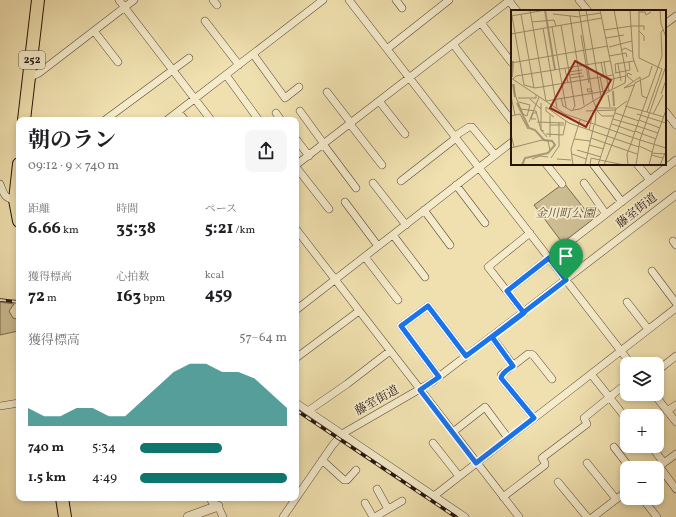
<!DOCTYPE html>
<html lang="ja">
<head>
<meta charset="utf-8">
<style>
	body { margin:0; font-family:Vollkorn,"Noto Serif JP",serif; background:#f6f6f6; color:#202124; height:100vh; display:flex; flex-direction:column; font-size:15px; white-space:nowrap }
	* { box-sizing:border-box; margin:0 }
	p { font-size:13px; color:#757577 }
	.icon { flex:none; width:22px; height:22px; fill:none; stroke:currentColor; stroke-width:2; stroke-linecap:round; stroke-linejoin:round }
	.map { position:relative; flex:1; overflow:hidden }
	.sheet { position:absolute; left:16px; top:117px; width:283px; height:384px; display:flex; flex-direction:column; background:#fff; border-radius:8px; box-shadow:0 2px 6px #0003 }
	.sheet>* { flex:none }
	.controls { position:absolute; left:620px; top:357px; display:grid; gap:8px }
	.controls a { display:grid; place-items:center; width:44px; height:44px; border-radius:8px; background:#fff; box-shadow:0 2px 6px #0003; font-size:20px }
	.pin { position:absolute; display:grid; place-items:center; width:34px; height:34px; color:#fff; margin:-41px -17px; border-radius:50% 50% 50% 0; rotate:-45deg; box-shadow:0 0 4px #0007 }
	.pin .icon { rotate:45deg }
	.round { display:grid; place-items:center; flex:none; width:42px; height:42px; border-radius:8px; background:#f6f6f6 }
	.overview { display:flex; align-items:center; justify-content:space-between; height:68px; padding:0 12px }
	h1 { font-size:22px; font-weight:700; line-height:30px }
	.metrics { display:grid; grid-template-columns:repeat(3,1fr); gap:6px; height:68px; padding:4px 12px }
	.metrics div { display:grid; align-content:center }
	.metrics b { font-size:17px; font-weight:700 }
	.metrics small { font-size:11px; font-weight:400 }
	.metrics p { font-size:11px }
	.chart { height:112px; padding:8px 12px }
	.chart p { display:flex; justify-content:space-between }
	.chart svg { width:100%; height:72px; margin-top:4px; fill:#0f766e; opacity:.7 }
	ul { padding:0 12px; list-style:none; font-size:13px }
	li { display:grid; grid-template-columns:64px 48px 1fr; align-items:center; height:30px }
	li i { height:10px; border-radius:5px; background:#0f766e }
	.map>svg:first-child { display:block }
</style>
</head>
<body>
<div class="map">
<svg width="676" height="517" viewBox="0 0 676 517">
	<rect width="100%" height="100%" fill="#f0e0af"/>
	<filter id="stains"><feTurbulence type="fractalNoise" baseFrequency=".005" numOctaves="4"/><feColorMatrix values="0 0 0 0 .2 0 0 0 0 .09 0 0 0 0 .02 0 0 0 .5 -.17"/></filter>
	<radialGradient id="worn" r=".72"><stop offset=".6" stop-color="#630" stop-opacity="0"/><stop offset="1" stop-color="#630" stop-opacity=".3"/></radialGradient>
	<!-- green -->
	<path fill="#cdbd93" stroke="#78684e" d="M564,183L594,221L564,245L534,205Z
		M0,302L14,304L9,311L13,318L17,319L18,331L0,335Z"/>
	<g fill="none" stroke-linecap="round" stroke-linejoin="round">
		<!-- minor casing -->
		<g stroke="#564633" stroke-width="8">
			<path id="minor" d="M119,0L211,120
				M213,0L217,5
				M349,0L631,364
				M396,0L402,8
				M579,0L588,11
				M509,1L517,11
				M205,21L239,65
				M481,23L512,63
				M665,24L676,16
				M94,31L118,62
				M453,44L512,121
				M387,49L449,0
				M253,54L285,98L299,87
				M226,75L258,119
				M30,77L39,73L56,60L134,0
				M327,92L351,123
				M379,101L405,134
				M300,111L324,144
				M665,111L676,125
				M178,112L185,120
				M276,113L281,120
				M105,120L189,58
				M167,120L323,0
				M350,124L382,165
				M455,136L469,127H472L495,155
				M296,139L309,156
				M323,144L356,188
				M546,164L562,184
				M593,164L622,202
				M637,164L650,180
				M296,165L510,0
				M296,167L329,209
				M401,181L456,138
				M373,183L406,225
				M584,183L606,214
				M0,184C4,194 4,198 15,200
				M456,185L485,223
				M345,202L378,246
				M424,210L450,245
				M296,229L519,517
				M393,235L425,277
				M673,241L676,245
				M365,257L398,300
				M652,271L676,303
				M507,291L549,258L676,160
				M627,302L648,329
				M296,310L512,142
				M524,313L488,267L530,233
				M492,337L513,365
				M296,358L359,311
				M657,371L676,356
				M591,374L625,417
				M439,377L401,326L428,306L466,356
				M654,394L676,422
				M296,403L465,517
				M0,406L19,403
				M308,411L347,384L390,351
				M667,411L676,405
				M534,418L501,378V375L528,354H531L533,355L552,379
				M453,432L485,407L508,438
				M433,443L459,476
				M651,446L664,463
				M614,447L630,468
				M322,460L344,480H347L356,470
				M587,463L616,499
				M659,466L676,489
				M657,468L676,454
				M558,482L587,517
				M377,489L388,509
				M434,496L676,308
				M503,497L545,465V463L542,458L587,424L584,418L627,383
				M210,498L212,502L218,506L223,517
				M642,498L657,517
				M365,503L373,517
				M283,517L332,446L342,434L432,382L676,195
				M375,517L402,501
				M593,517L627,491"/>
		</g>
		<!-- tertiary casing -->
		<g stroke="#564633" stroke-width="10">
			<path id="tertiary" d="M188,517L218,506"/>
		</g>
		<!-- trunk casing -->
		<g stroke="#23120a" stroke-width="14">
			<path id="trunk" d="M24,120L38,0
				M19,164L15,200L19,221
				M62,498L65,517"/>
		</g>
		<!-- minor -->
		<use href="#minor" stroke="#f5ebcb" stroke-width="7"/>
		<!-- tertiary -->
		<use href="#tertiary" stroke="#f5ebcb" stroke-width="9"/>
		<!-- trunk -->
		<use href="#trunk" stroke="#f0e0af" stroke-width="12"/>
		<!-- rail casing -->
		<g stroke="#23120a" stroke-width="3.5">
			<path id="rail" d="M0,300L19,302
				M296,410L456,517"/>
		</g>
		<!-- rail -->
		<use href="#rail" stroke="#f5ebcb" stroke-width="2" stroke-dasharray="6" stroke-linecap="butt"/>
	</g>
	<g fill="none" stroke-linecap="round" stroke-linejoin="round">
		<!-- route casing -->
		<g stroke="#fff" stroke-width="8">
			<path id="route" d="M566,280C533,305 500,331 466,356L428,306L401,326L439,377L420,390L476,463L534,418L501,378C502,372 509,369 513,366L492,337L524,313L507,291L549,258L566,280"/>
		</g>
		<!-- route -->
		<use href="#route" stroke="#1a73e8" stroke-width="5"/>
	</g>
	<g text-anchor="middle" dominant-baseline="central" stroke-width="3.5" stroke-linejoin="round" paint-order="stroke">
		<!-- shield labels -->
		<rect fill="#f5ebcb" stroke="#625344" stroke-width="1" x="19" y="51" width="26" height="18" rx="3"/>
		<g font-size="11" font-weight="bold" fill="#23120a">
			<text x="32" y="60">252</text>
		</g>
		<!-- street labels -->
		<g font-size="12" fill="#23120a" stroke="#f5ebcb">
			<text transform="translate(637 211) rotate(-38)">藤室街道</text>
			<text transform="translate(377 401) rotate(-29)">藤室街道</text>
		</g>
		<!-- park labels -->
		<g font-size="12" font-style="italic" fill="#5e4e3a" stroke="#f5ebcb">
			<text x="565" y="214">金川町公園</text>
		</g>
	</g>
	<!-- overview -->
	<g transform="translate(511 10)">
		<rect width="155" height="155" fill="#f0e0af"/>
		<path fill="none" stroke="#aa9a77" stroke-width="2" d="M34,0L44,60M1,67L2,51M2,74L4,87M102,81L103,96M6,93L18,118L24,120L33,130L41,131L44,135L37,143L14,148L11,155"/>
		<path fill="none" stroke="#9e8e6d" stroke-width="1" d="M0,0L13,75L24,78L102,65M19,0L35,91M68,0L82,90L87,102M75,0L90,86M119,0L122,48L127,62M128,0V48L151,59L136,102L153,107M149,0L150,14L155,27M128,2H134L135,5L140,2M10,4L13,21M42,4L69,7M0,6L35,0M59,6L73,95M69,6L90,3M21,12L43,10L45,16M50,15L64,96L61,101L52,96L50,88M121,16H133V20M41,17L55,97M32,18L46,98M93,20L121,16M13,21L23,78M128,21L133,26V31M0,24L91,8M70,25L78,73M95,28L113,25M98,37L121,31M111,40L114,38L122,42M98,46L115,43L116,47M90,52L93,67M93,52L98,81M0,53L97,36M107,54L110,71M54,59L57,73M58,62L71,60M104,63L119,60L118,52M105,63L104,54L123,51M58,65L71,63M121,65L117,63L116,66L122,71M89,67L92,81M0,68L54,104L129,130M59,68L73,66M2,69L5,66L99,51M101,69L115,66M3,74L4,85L12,104L16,106L19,95L8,92M123,75L113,78L129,67L131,86L136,88M81,79H76L77,82L82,81M102,79L114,73L115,63L103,0M150,84L155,70M97,85L99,97M0,86L4,105M7,88H25V85M19,89L30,99M35,91L101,80L103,69L89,0M30,93V120L33,121M114,96L136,102M35,97L58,113L128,137M35,97V101L43,107M86,98H105M10,99L25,101L30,120L36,127M62,100L69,99L99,81M75,101L105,100M87,102L91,106H103M104,103L128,111M126,104L155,113M142,104L152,85M0,106L9,104L17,119M25,109H20L22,103H25M102,109L126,116M128,110L149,118M18,112L28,87M26,112L53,113M84,114L85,102M101,114L124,122M39,115H53M126,116L147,123M78,120L82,102M124,121L145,129M106,122L124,73L138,66L141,56M0,124L3,137M35,124L52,125L55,111M39,127V105M122,127L151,46L150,22L152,20M80,128L126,144M63,129L79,131M129,130L155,138M143,134L155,100M78,135L93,139M128,136L141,142M0,138L31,130L37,131L39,140M66,140L90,147M140,143L154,144M61,144L75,149M140,145L152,148M40,148L48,136V112M21,149L29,146L37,147M46,149L60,150M89,150L113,155M62,155L60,139L69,110M74,155L83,115M79,155L80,148L89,150M87,155L105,99L116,91M93,155L106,122M117,155L116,144L122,128M125,155L129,130L155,56M138,155L143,135M149,155L155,141"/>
		<path fill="#8f2418" fill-opacity="0.15" stroke="#8f2418" stroke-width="2" d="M64,51L100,70L75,117L39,98Z"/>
		<rect width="155" height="155" fill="none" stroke="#23120a" stroke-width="2"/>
	</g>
	<rect width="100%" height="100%" filter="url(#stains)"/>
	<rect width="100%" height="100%" fill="url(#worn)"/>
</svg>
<div class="controls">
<a><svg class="icon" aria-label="layers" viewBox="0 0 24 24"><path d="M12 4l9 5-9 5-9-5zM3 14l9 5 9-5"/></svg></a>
<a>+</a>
<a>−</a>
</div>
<div class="pin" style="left:566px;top:280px;background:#1e9e55"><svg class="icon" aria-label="arrive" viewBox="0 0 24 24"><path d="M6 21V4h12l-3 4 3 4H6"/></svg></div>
<section class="sheet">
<div class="overview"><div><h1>朝のラン</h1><p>09:12 · 9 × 740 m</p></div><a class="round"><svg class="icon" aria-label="share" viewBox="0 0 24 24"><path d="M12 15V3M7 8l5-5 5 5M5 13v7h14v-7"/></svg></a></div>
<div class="metrics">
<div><p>距離</p><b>6.66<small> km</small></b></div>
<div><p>時間</p><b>35:38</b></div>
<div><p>ペース</p><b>5:21<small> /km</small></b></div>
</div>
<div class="metrics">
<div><p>獲得標高</p><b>72<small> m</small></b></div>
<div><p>心拍数</p><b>163<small> bpm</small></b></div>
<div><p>kcal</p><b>459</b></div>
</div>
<div class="chart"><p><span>獲得標高</span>57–64 m</p>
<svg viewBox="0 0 160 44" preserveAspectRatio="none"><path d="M0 44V33L10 38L20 38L30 33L40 33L50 38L60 38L70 29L80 20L90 11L100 6L110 6L120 11L130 11L140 15L150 24L160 33V44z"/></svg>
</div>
<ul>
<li><b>740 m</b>5:34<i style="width:56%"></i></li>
<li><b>1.5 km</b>4:49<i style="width:100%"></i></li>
</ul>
</section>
</div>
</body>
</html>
